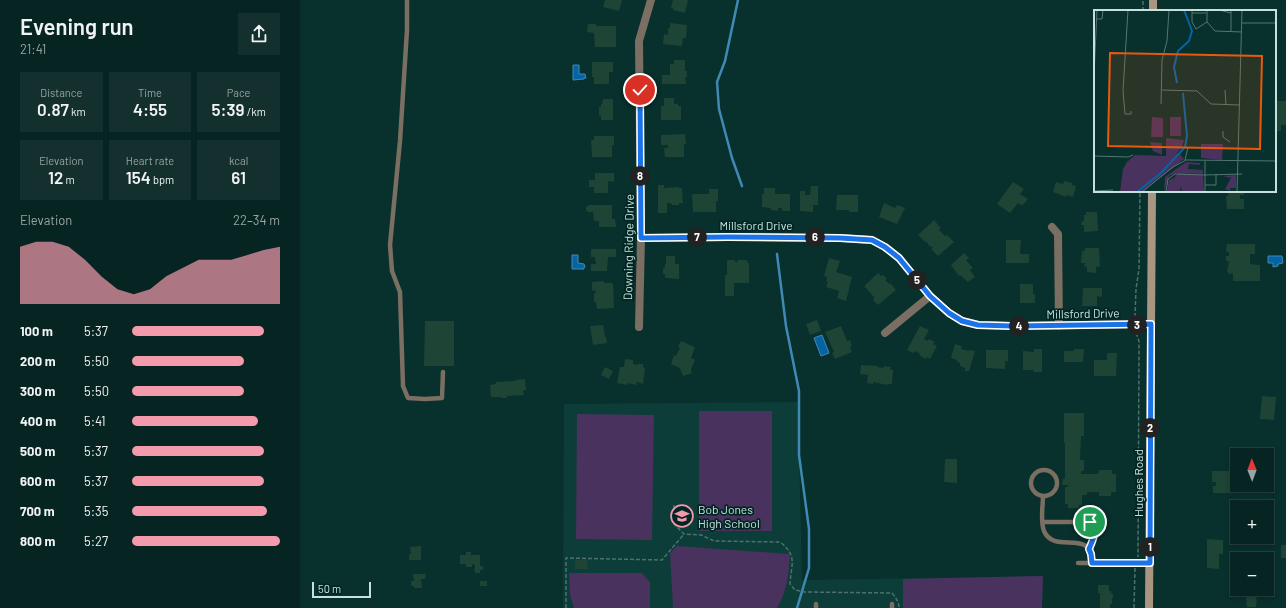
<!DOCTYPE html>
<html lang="en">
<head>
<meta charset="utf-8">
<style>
	body { margin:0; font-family:Barlow,sans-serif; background:#14302e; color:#f1f3f6; height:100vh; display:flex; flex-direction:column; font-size:15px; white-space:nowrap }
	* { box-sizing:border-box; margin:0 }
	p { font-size:13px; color:#98a4a5 }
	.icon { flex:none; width:22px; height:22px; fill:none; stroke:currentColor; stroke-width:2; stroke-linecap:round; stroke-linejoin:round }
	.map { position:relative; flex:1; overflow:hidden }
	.drawer { display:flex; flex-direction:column; background:#062421; width:300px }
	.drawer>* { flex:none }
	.needle { width:26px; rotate:359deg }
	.controls { position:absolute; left:930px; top:448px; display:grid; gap:8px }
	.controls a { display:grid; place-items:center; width:44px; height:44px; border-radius:0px; background:#062421; box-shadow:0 2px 6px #0003,0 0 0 1px #27413f; font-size:20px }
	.scale { position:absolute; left:12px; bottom:10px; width:59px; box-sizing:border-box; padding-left:4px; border:2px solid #c7e0dc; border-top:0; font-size:11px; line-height:14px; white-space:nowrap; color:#c7e0dc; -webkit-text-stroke:3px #002623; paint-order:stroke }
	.pin { position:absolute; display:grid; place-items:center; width:34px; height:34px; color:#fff; margin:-17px; border:2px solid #fff; border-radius:50%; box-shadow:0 1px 4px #0007 }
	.km { position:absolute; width:20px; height:20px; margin:-10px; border-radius:50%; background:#222; color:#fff; font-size:11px; line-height:20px; text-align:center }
	.round { display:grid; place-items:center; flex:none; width:42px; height:42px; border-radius:0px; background:#14302e }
	.summary { display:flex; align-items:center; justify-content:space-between; height:68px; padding:0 20px }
	h1 { font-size:22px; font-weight:600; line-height:30px }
	.metrics { display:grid; grid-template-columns:repeat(3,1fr); gap:6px; height:68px; padding:4px 20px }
	.metrics div { display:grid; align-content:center; border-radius:0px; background:#14302e; text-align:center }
	.metrics b { font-size:17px; font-weight:600 }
	.metrics small { font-size:11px; font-weight:400 }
	.metrics p { font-size:11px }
	.chart { height:112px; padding:8px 20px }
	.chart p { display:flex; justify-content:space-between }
	.chart svg { width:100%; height:72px; margin-top:4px; fill:#f39aac; opacity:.7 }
	ul { padding:0 20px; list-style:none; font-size:13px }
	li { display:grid; grid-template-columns:64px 48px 1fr; align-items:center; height:30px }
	li i { height:10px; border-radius:5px; background:#f39aac }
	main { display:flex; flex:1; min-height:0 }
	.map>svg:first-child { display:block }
</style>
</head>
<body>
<main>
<section class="drawer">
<div class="summary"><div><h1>Evening run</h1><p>21:41</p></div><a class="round"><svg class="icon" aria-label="share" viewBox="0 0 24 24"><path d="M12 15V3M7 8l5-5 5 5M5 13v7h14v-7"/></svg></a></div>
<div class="metrics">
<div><p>Distance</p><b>0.87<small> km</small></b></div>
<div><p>Time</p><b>4:55</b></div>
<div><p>Pace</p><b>5:39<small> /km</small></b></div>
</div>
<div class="metrics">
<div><p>Elevation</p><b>12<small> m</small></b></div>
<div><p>Heart rate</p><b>154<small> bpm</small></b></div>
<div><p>kcal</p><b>61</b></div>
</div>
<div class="chart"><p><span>Elevation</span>22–34 m</p>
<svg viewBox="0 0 160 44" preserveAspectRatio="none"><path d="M0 44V9L10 6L20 6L30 9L40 17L50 27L60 35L70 38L80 35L90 27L100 22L110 17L120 17L130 17L140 14L150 11L160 9V44z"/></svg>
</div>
<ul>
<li><b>100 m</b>5:37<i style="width:89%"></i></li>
<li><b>200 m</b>5:50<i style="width:76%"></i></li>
<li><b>300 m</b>5:50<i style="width:76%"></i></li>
<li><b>400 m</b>5:41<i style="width:85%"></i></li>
<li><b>500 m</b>5:37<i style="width:89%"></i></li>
<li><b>600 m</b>5:37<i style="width:89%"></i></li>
<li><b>700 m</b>5:35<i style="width:91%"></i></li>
<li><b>800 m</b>5:27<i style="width:100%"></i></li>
</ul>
</section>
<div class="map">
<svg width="986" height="608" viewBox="0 0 986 608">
	<rect width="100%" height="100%" fill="#08302c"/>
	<!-- built -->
	<path fill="#0c3d39" d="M498,402L502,580L743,576L742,608H263L264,404Z"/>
	<!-- green -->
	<path fill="#49325e" d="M399,411H472V531H399Z
		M277,414L354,415L352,540L276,539Z
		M377,546L490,554C489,573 487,592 477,608H373L370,553Z
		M269,573H342L350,582V608H274L270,595Z
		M743,576L742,608H603V579Z"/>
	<!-- water -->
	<path fill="#0564a3" stroke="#3f89b4" d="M273,65H279V74H285L286,78H284V79L273,80Z
		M272,255H278V263L284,264L285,267H284V269H272Z
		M968,256H982L983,263L978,264V266L973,267V263H968Z
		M522,335L529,353L521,356L514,338Z"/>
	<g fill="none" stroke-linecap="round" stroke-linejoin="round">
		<!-- stream -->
		<path stroke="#3f89b4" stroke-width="2.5" d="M438,0L425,61L417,82L419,109L432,158L442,186
			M477,254L486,326L499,391V455L509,529V568L497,608"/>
	</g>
	<!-- building -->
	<path fill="#1e4436" d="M305,0H322L319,11L303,7Z
		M373,0H388L385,13L373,10V8H371Z
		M370,23L387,25L386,38H383L382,46L363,44L364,34L368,35V28H370Z
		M288,24H296V26H316V47H295L294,33L287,32Z
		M374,60H385V71H387V77H385L386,84H362V75H370V64H374Z
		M292,62H313V72H309V84H294V77H292Z
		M364,98H374V104H378V106H381V120H361V106H364Z
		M303,99H313V120H301V115L299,116V107H301V104H302Z
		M975,101H986V125H981V131H975Z
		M385,134L386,144H384V157H365L364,148H368V145H361V135Z
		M294,136H314V145H312V157H292L291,140H294Z
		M295,173H314V182L308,181V193H294V187H289V180H295Z
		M764,181L772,183V185L776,186L773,197L767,195L766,197L753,192L756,182L763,184Z
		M713,182L724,189L720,194L728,199L722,206L718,203L710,213L697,204Z
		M358,185H364V188L379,187V188H382L383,203H379V205H372L371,203H367V213H358Z
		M511,186H518V205H513V212L500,211V191H505V195H510Z
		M464,188H475V194H490V211H482V208H478V211L471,210V208L462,207V194H464Z
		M409,189H418V201H416V212H393L392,194H409Z
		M928,191H944V195H940V199H944V209H927L926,196H928Z
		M537,195H558V212H549V210H536Z
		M584,203L595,208L597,205L605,208L597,224L579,217Z
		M289,205H312V219H315L316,227H299V221H294L293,212H288L286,210V207Z
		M786,212H797L798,231L784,232V225H781L782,221H784V215H786Z
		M634,220L641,228L639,230L645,236L647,235L654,242L638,256L631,249L633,248L631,246L630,247L626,241L625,242L618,235Z
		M706,240H721L720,254H729V263H706Z
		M927,244H955V254H950V264L960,265V281H933V273L929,274L927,271L928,267L929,261H926V256H929V252H926Z
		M785,248H799L800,266L796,267V273L787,272V267L784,266L785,263H781L782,251H785Z
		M291,249H316V257H308L307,271H291V264H296L295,257H291Z
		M664,253L669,258L666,260L673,268L670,270L675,277L668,282L660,275L659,276L651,265Z
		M366,256H375V264H379V279L365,278V274H363V268H365V264H366Z
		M529,258L540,261L536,272L552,277L546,301L537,298L539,291L526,287L528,282L526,281L527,277L524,276Z
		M427,260H435V262H437L438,260H447V262L449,263V283H434V296H425V275H427Z
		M578,273L581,276L583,275L587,279L585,280L589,284L590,283L596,290L578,305L573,300L574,297L564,286Z
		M304,281V283H313L314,308L297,309L296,302H294V293H296L295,290L292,291V282Z
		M720,284H733V294L735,295V303H720Z
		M783,288H802V297L797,296V306H782Z
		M517,320L521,331L510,335L506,324Z
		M125,321H154V366H124Z
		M303,325L305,337H306L307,343L293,345L290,326Z
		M541,326L547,341L550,340L552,346L550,347L552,352L535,359L532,353L534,352L525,332Z
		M620,326L629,330L624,339L628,341L629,339L635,342L633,344L637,346L630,359L627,357L626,359L619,355L620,354L615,351L613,353L607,350Z
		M381,341L395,347L391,358L395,360L391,369L392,373L383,376L380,368L371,364L374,355L376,356L380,348L378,347Z
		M655,344L662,346L661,349L669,351V350L675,351L669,371H665V368L660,366V363L657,362V360L651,358Z
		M734,349H742V372H734L733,370H723V351L734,352Z
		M774,349H784L783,362H764V351H774Z
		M686,350H708V361H705V369L686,368Z
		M807,353H817L816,376H794V360H807Z
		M325,359L333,360V364L338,365V364H343V367L345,368L343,384L337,382L336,385L328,383L327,385L317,383L320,367H324Z
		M561,365L578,366V367L583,368L584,366L591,367L590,369L593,370L592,384H587V385L573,382V384L567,383L568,375L560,374Z
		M305,367L313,371L309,379L301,375Z
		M225,379L226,390H223L224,395L207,396V398H201V397H191L190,385L196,384V382L215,381V380Z
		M962,396L976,397L974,420L960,419Z
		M764,413H784V436H781L780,460H784V471H781V474H798L799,470H812V474H816V492H811V496H799V492H787V495H782V505H779V508H768V504H765V487H768V485H762L763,479H765V443H764Z
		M645,459H657V483L644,482Z
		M912,471H930V487H931L932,493H913V486H916V482H912Z
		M907,539L923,540V554H919V569L907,568Z
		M981,545H986V558H981Z
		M121,546V560H109V554H111L110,547Z
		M166,552H171V555H180V566H183V570H180V573H175L174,569L175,568V565L172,564V567H166V564H160V555H166Z
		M275,560H287L288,569H275Z
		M113,574H126L125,579H121L122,588H114V586H111V581H114Z
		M180,581H187V586H180Z
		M798,585H809V591H811V593L813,594V598H812V604H810V608H800V593H798Z
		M946,596H956L957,603H956V607H947Z"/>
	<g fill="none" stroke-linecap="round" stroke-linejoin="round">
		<!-- path -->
		<path stroke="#4e716d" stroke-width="1.5" stroke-dasharray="4 2" stroke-linecap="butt" d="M843,11V0
			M835,317L836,289L839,269L840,191
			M836,333L839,341V349L838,557
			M374,505V524L384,534L401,535L414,541L480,542C498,556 491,564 490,584L495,590L505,592L592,593C596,598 599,602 599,608
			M266,608V558L362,560L384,534
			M834,608L835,568"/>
		<!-- service -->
		<path stroke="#7b6e62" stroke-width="4.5" d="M107,0V30L100,141L90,245L92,271L100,292L103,386L108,398L125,399L142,398L143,372
			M731 483a13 13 0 1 1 26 0a13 13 0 1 1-26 0Z
			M743,496C743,506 740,521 744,531C755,556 791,526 792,563
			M743,522H790C798,530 793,540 789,549
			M778,563H850
			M516,604V608
			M592,608V604"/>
		<!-- minor -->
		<path stroke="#7b6e62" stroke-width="8" d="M752,227L758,234L759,326
			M341,238L427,237L540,238L572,240L585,247L599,258L630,296L649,313L662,321L678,325L713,326L851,324
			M339,327L341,238L339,41L351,0
			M585,333L630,296"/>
		<!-- secondary -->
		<path stroke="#a99682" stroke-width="8" d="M853,11V0
			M849,608L852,191"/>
	</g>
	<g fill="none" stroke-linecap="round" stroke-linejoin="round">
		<!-- route casing -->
		<g stroke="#fff" stroke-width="8">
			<path id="route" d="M340,90L341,238L427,237L540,238L572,240L585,247L599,258L630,296L649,313L662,321L678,325L712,326L851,324L850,563H792L791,554L789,549C793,540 798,530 790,522"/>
		</g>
		<!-- route -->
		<use href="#route" stroke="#1a73e8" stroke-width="5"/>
	</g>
	<!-- icons -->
	<defs>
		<g id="school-ring" transform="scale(1.15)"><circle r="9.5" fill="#002623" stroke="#f39aac" stroke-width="1.5"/><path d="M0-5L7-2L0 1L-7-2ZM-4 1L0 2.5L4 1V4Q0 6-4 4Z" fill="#f39aac"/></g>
	</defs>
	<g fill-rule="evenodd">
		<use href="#school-ring" x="382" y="516"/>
	</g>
	<g text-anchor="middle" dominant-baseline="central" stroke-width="3.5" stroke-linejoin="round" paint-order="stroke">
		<!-- street labels -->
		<g font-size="12" fill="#c7e0dc" stroke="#002623">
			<text x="456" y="225">Millsford Drive</text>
			<text transform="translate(328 247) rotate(-89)">Downing Ridge Drive</text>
			<text transform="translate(783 313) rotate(-1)">Millsford Drive</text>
			<text transform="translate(838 483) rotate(-90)">Hughes Road</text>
		</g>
		<!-- poi labels -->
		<g font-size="12" fill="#c7e0dc" stroke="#002623" text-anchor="start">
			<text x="398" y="509">Bob Jones<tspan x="398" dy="14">High School</tspan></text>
		</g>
	</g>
	<!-- overview -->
	<g transform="translate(794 10)">
		<rect width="182" height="182" fill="#08302c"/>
		<path d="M58,107L69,108V127H57ZM76,107H87V126H76ZM72,128L90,130L88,137L82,144L85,143L90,149L48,182H26L29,159L33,152L41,145L72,146ZM56,132L68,133V145L59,141ZM107,134H129L128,150L107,148ZM92,152L106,153V155L95,154L94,159L109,160V164L82,163L75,166L70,182L71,167ZM84,163L109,165L110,182H88L87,176L86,182H73L75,170L80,168ZM142,165V178H136V181L131,179L137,168L129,166Z" fill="#49325e"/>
		<path fill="none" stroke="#0564a3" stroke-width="2" d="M83,73L80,57L84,41L95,31L98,21L90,0M43,182L67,163L91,137L93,126L89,83"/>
		<path fill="none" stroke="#547672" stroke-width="1" d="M34,0L29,81L31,104H37V101M98,0V12L102,19L113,12M113,0V12L121,21L148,22M125,0L137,3M98,3H112M2,9H8L9,0M148,13H182M137,22V0M0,66L3,0M68,80L103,81L117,94L146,95M131,80L132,95M67,94L68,50L73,31L75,0M129,121V127L136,132M0,146L34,147L39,145M91,150L94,137M111,175H122V164M0,181L19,180M48,182L79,157L92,150L182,151M72,182L74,169L81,164L111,165V151M111,182V165L148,164M143,182L148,0"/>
		<path fill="#e8590c" fill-opacity="0.15" stroke="#e8590c" stroke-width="2" d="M16,43L168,46L166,139L14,136Z"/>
		<rect width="182" height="182" fill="none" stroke="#c7e0dc" stroke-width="2"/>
	</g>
</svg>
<div class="controls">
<a><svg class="needle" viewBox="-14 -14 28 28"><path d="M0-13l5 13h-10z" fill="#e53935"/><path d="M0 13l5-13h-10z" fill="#98a4a5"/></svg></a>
<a>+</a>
<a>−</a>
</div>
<div class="scale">50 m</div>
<div class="pin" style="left:790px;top:522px;background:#1e9e55"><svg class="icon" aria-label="arrive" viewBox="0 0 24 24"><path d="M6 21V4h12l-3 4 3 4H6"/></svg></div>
<div class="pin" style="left:340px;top:90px;background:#d93025"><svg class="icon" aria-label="check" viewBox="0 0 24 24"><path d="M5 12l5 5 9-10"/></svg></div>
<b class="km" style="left:850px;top:547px">1</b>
<b class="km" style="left:850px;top:428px">2</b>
<b class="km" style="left:837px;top:325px">3</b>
<b class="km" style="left:719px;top:326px">4</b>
<b class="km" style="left:617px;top:280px">5</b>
<b class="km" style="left:515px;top:237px">6</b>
<b class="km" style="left:397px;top:237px">7</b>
<b class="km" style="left:340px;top:176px">8</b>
</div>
</main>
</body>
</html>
